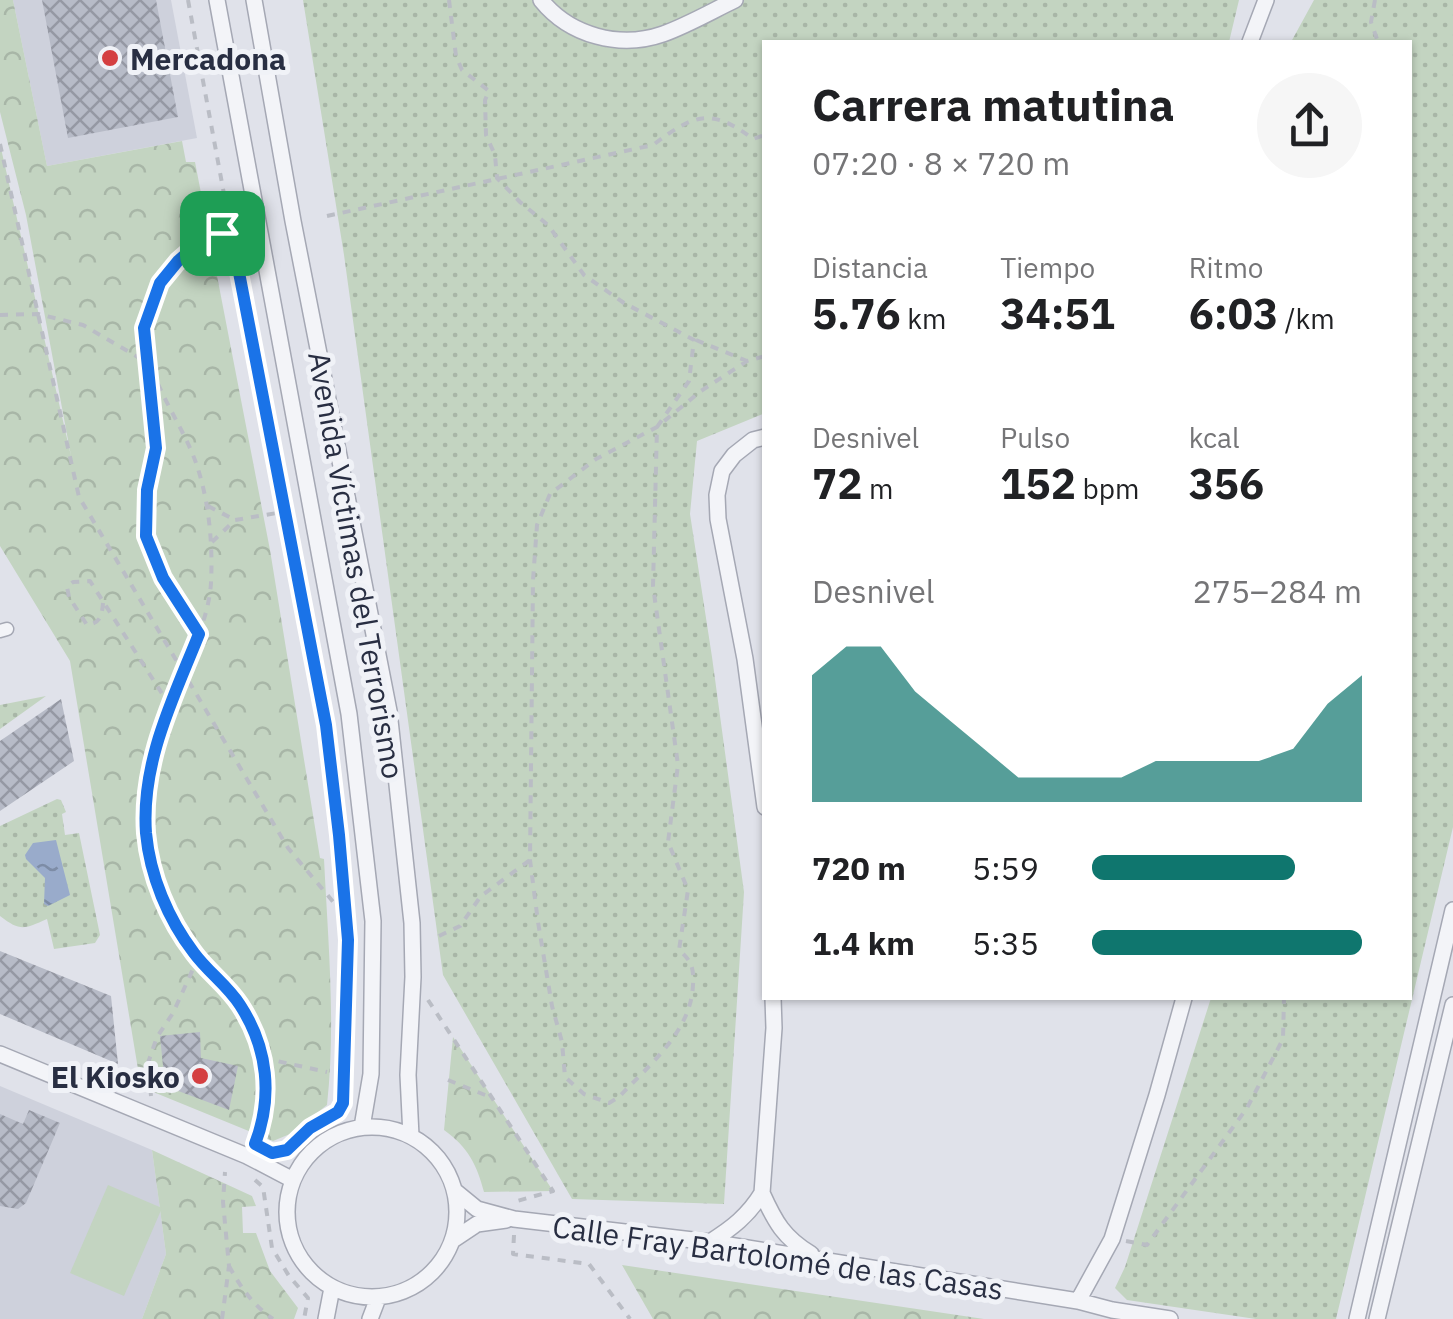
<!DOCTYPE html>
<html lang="es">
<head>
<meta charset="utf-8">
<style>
	body { margin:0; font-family:"IBM Plex Sans",sans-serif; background:#f6f6f6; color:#202124; height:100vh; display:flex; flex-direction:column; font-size:38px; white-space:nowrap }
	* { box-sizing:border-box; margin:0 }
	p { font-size:32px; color:#757577 }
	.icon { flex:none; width:55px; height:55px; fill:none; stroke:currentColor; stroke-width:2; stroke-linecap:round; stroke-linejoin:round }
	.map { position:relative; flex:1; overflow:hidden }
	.panel { position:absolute; left:762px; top:40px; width:650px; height:960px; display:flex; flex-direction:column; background:#fff; border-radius:0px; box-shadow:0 2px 8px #0004 }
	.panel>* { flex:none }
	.pin { position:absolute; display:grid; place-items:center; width:85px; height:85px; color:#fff; margin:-42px; border-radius:20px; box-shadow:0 5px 15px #0006 }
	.round { display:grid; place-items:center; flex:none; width:105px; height:105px; border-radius:52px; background:#f6f6f6 }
	.overview { display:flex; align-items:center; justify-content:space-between; height:170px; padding:0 50px }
	h1 { font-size:45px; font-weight:700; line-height:75px }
	.stats { display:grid; grid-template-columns:repeat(3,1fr); gap:15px; height:170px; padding:10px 50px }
	.stats div { display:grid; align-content:center }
	.stats b { font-size:42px; font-weight:700 }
	.stats small { font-size:28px; font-weight:400 }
	.stats p { font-size:28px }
	.chart { height:280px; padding:20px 50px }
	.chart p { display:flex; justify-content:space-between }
	.chart svg { width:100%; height:180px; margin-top:10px; fill:#0f766e; opacity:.7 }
	ul { padding:0 50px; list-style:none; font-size:32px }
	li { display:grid; grid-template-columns:160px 120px 1fr; align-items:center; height:75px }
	li i { height:25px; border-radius:12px; background:#0f766e }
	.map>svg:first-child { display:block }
</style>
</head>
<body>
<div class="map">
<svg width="1453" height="1319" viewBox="0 0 1453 1319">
	<defs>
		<pattern id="grass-dots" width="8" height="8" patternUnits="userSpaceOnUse" patternTransform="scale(2.5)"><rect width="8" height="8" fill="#c3d4c1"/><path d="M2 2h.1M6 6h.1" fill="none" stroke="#a8b6a7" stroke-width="1.8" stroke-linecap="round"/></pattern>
		<pattern id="forest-crowns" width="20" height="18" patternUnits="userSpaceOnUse" patternTransform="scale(2.5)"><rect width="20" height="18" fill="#c3d4c1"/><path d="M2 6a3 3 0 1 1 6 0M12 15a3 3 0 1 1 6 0" fill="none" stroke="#a8b6a7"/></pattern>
		<pattern id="water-ripples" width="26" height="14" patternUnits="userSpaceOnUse" patternTransform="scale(2.5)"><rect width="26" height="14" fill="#99abcb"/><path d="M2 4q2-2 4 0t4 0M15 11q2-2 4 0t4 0" fill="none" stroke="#7d8ca6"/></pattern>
		<pattern id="building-cross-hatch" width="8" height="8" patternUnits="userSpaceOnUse" patternTransform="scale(2.5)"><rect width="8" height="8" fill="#b7bbc7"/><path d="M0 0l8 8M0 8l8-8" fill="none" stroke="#9598a3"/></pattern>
	</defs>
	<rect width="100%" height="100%" fill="#e0e2ea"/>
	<!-- built -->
	<path fill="#ced1dc" d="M13,0H171L197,138L47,166Z
		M0,1086L152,1150L166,1254L142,1319H0Z"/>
	<!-- grass -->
	<path fill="url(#grass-dots)" d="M303,0H1239L1229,42H765V413L697,441L690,514L712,657L744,892L724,1204L572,1199L443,975L344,255Z
		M1314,0H1453V827L1336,1319H1256L1127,1300L1115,1288L1125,1267L1211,998H1410V42H1291Z
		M46,696L0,729V705Z
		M57,799L61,800L66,812L62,814L65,835L79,833L100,935L95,943L54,949L47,919C24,929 21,932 0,916V826Z"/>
	<!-- forest -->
	<path fill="url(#forest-crowns)" d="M0,0H13L47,166L182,141L186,162H195L270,550L320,858L324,859C328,941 336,1024 327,1105L290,1134L273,1141L141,1087L70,661L0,546V144L71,456L26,215L0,112Z
		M453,1037L553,1191L484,1192C477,1165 468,1147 444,1130Z
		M152,1150L252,1196L256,1206L242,1207L243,1233H256L270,1271L298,1308L294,1319H142L166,1254Z
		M622,1265L984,1319H653Z"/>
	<!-- pitch -->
	<path fill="#c3d4c1" d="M108,1185L162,1208L124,1296L70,1273Z"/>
	<!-- water -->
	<path fill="url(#water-ripples)" d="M56,840L70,895L48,906L44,904L45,878L26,859L25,855L33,843Z"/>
	<!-- building -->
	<path fill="url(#building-cross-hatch)" d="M42,0H156L178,117L68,138Z
		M61,699L74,761L0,811V741Z
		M0,951L111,996L118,1064L0,1014Z
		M200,1032L201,1058L238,1066L229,1110L165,1086L160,1036Z
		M29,1110L60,1123L26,1203L18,1209L0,1206V1114L23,1124Z"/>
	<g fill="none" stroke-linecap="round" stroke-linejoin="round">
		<!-- pedestrian casing -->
		<g stroke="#a5a8b4" stroke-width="15">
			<path id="pedestrian" d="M0,631L7,629"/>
		</g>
		<!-- minor casing -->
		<g stroke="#a5a8b4" stroke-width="18">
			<path id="minor" d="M217,0L349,714L373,921L371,1074L362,1127
				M254,0L293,221L389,711L412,923L413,977L408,1075L411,1136
				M541,0C570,36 620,49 663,34C688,25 712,11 735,0
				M1250,42L1266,0
				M765,437L753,440L734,455L722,471L717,495L718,519L745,659L765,807
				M0,1054L247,1156L293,1180
				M287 1212a85 85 0 1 1 170 0a85 85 0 1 1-170 0Z
				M455,1191L477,1209L514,1219L710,1242L1078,1301L1112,1239L1157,1095L1184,998
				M762,1193C775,1222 784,1238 811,1254
				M453,1240L477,1224L506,1220
				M710,1242C732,1228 748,1216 762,1193L774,1028L773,998
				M1078,1301L1112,1310L1170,1319
				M326,1319L332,1288
				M370,1319L378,1298
				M1357,1319L1453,910
				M1377,1319L1453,1005"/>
		</g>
		<!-- path -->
		<path stroke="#babdc5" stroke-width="4" stroke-dasharray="8 8" stroke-linecap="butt" d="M188,0L283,512L325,725L339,835L349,940L343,1103C336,1118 323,1119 311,1128C299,1137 292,1148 277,1152
			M449,0L456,56L462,70L489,91L485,100L486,135L495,155L497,178L520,202L548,225L584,275L624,303L694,340L689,381L657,427L653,586L678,765L668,842L688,890L679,950C692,961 694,969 693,985C691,1032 649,1065 619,1097L609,1103L584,1094L565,1077L562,1042L552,1006L538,922L530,860L533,580L537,525L550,494L596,459L657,427L701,391L747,361L765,356
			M1375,0L1371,22L1378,42
			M0,144L79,497L288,848L335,904
			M327,216L653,145C694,114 711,107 753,139L765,135
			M243,229C229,231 211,234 199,242C175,258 146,300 145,330C142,372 182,422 196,463C209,500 213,544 211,583C209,612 198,636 188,663C161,729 133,795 152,868C159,898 176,931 196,956C210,973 229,987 241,1006C268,1050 273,1097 255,1144
			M0,315L38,314L83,325L148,363L157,448L147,490L146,535L163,578L198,633
			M696,340L747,361
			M208,506L235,520
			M212,542L235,520L283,512
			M103,603C102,615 101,623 87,625L69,597L67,587L73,582L90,581L170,706
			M439,936L460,926L481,896L530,860
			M428,1000L553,1191L517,1201
			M263,1058L327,1072
			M448,1080L490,1097
			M151,1096L148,1063L157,1037L173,1013L198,958
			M255,1180L263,1187L272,1248L289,1276L308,1298L304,1319
			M514,1235L513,1254L589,1264L630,1319
			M1126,1241L1147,1245L1247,1108L1283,1039L1284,998
			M229,1266C241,1288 253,1305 273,1319
			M222,1319L229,1266L223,1202L225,1172"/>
		<!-- pedestrian -->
		<use href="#pedestrian" stroke="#f3f4f8" stroke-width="12"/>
		<!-- minor -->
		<use href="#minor" stroke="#f3f4f8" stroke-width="15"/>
	</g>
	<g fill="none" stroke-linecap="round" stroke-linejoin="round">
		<!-- route casing -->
		<g stroke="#fff" stroke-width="20">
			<path id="route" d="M231,231L326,725L339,835L348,940L343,1103L338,1112L310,1128L287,1150L272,1153L255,1144C273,1097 268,1048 240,1005C227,985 208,972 194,953C168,919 150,876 146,833C141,762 173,699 199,634L163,578L146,536L147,490L156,448L144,328L160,283L178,261L201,241Z"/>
		</g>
		<!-- route -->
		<use href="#route" stroke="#1a73e8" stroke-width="12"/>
	</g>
	<!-- markers -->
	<g fill="#d43f41" stroke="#f0f2f7" stroke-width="4">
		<circle cx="110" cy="58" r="10"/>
		<circle cx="200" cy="1076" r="10"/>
	</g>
	<g text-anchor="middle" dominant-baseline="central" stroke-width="10" stroke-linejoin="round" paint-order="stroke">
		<!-- poi labels -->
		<g font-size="30" font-weight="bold" fill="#282e42" stroke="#f0f2f7" text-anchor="start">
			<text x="130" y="58">Mercadona</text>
			<text x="180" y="1076" text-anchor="end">El Kiosko</text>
		</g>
		<!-- street labels -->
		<g font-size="30" fill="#282e42" stroke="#f0f2f7">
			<text transform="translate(357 565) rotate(80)">Avenida Víctimas del Terrorismo</text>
			<text transform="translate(778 1257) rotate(8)">Calle Fray Bartolomé de las Casas</text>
		</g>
	</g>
</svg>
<div class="pin" style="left:222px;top:233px;background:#1e9e55"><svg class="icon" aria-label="arrive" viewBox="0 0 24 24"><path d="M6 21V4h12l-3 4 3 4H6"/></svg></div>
<section class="panel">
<div class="overview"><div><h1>Carrera matutina</h1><p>07:20 · 8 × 720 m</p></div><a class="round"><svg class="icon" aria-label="share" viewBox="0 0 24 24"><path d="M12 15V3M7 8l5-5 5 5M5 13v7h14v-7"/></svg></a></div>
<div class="stats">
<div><p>Distancia</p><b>5.76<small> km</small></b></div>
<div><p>Tiempo</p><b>34:51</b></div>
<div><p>Ritmo</p><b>6:03<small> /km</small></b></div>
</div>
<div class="stats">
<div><p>Desnivel</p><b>72<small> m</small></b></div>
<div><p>Pulso</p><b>152<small> bpm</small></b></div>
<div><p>kcal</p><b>356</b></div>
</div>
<div class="chart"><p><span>Desnivel</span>275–284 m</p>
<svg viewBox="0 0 160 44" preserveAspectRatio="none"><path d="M0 44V13L10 6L20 6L30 17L40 24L50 31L60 38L70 38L80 38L90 38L100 34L110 34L120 34L130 34L140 31L150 20L160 13V44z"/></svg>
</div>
<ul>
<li><b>720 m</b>5:59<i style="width:75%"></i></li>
<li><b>1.4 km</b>5:35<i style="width:100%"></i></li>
</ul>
</section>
</div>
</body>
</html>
